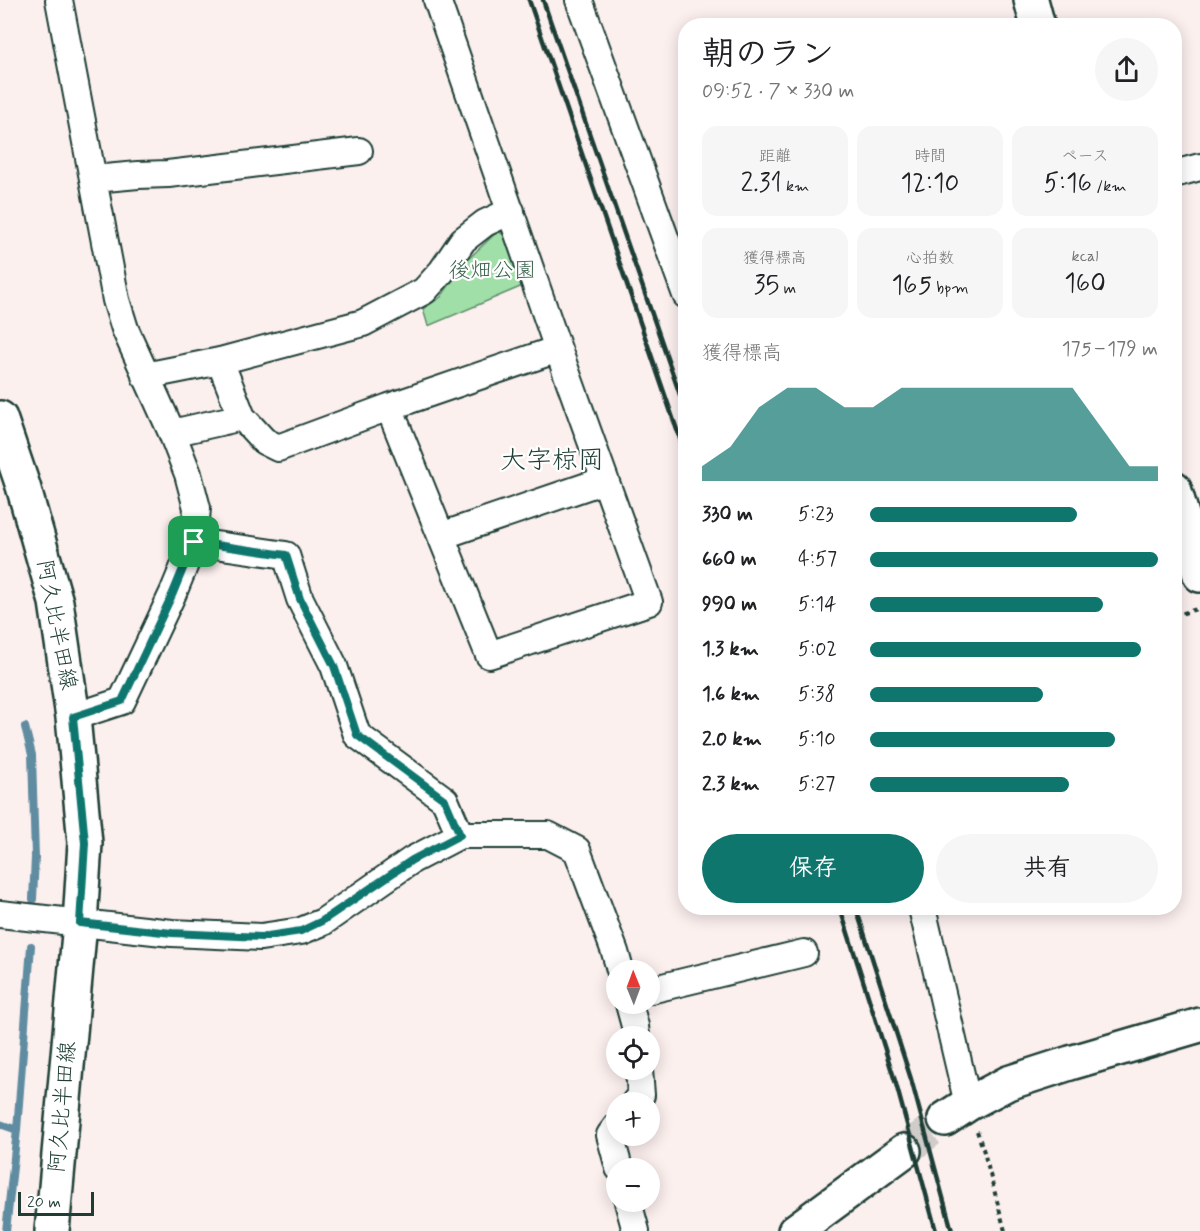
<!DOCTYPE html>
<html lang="ja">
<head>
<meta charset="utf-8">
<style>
	body { margin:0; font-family:Mynerve,"Klee One",sans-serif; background:#f6f6f6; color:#202124; height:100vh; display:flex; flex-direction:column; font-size:22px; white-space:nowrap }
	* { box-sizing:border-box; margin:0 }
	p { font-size:20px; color:#757577 }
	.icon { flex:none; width:33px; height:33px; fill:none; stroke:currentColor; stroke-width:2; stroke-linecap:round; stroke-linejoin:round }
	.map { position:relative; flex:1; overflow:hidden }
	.details { position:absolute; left:678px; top:18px; width:504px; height:897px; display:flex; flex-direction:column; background:#fff; border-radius:24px; box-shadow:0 3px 15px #0003 }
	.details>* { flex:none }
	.needle { width:39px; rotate:359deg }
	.tools { position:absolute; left:606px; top:960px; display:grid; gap:12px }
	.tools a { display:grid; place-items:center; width:54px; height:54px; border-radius:50%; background:#fff; box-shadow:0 3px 15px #0003; font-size:30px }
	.scale { position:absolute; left:18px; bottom:15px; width:76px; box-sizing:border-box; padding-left:6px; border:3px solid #1f3d34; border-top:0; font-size:16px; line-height:21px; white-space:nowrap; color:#1f3d34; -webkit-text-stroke:4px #fff; paint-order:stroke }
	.pin { position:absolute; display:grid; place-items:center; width:51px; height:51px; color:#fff; margin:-26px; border-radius:12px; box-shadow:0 3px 9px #0006 }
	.round { display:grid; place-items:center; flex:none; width:63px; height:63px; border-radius:32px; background:#f6f6f6 }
	.head { display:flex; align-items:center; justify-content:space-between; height:102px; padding:0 24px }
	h1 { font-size:33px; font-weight:600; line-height:45px }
	.stats { display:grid; grid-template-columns:repeat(3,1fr); gap:9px; height:102px; padding:6px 24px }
	.stats div { display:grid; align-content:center; border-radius:15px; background:#f6f6f6; text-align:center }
	.stats b { font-size:26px; font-weight:600 }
	.stats small { font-size:16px; font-weight:400 }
	.stats p { font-size:16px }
	.chart { height:168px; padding:12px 24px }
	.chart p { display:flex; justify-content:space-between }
	.chart svg { width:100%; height:108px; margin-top:6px; fill:#0f766e; opacity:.7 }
	.action { display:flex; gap:12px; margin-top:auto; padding:12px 24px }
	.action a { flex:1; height:69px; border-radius:36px; background:#0f766e; color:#fff; font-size:24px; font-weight:600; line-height:69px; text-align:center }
	.action a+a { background:#f6f6f6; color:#202124 }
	ul { padding:0 24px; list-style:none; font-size:20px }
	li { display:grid; grid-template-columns:96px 72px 1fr; align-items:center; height:45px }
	li i { height:15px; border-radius:8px; background:#0f766e }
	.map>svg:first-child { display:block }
</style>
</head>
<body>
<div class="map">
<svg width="1200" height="1231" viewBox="0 0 1200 1231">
	<rect width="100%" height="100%" fill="#fcf0ef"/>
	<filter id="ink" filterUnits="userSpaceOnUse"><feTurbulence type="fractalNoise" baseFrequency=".0167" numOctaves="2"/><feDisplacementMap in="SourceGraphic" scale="12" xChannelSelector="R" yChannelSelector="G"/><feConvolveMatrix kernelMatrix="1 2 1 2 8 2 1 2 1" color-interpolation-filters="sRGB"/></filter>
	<g filter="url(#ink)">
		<!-- park -->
		<path fill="#a0dfa7" stroke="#608e6e" stroke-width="1.5" d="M498,231L506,236L525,285L428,326L423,309L441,297L466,261Z"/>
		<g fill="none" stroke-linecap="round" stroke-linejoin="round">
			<!-- stream -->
			<path stroke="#608ca1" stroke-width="8" d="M25,727L32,755L35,857L33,899
				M0,1124L17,1130L6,1231
				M17,1130L31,946"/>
			<!-- secondary-tunnel -->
			<path stroke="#d0ccca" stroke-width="33" stroke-dasharray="33 16" stroke-linecap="butt" d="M904,1151L945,1119"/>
			<!-- street casing -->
			<g stroke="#1f3d34" stroke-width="30">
				<path id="street" d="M59,0L116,300L125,329L172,433L188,474L197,508L194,542L173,593L122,701L73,717
					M579,0L686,295
					M1174,174L1200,167
					M94,179L138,175L168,174L359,151
					M220,361L242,417
					M145,376L220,361L363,323L424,291L442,271L463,240L485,223L511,211
					M389,407L489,655L649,602L558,349L437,0
					M172,433L242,417L264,441L278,448L389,407L558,349
					M441,536L605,480
					M194,542L286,555L300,599L334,666L357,735L445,800L460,835
					M922,908L968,1104
					M0,914L172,933L261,937L301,931L323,922L412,860L460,835H548L577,850L615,952L620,970
					M650,990L804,953
					M629,1004L635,1026L636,1036
					M635,1102L641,1095L639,1070
					M616,1127L610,1135L619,1168
					M628,1202L636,1231"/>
			</g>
			<!-- secondary casing -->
			<g stroke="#1f3d34" stroke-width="38">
				<path id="secondary" d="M1031,0L1038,26
					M0,418L23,486L56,602L73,717L85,843L80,923L52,1231
					M1174,488L1200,575
					M945,1119L968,1104L1008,1083L1070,1063L1200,1025
					M795,1231L904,1151"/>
			</g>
			<!-- path -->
			<path stroke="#1f3d34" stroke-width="4" stroke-dasharray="4.5 4.5" stroke-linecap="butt" d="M1174,616L1200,608
				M977,1131L984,1152L1005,1231"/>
			<!-- street -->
			<use href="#street" stroke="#fff" stroke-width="26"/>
			<!-- secondary -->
			<use href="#secondary" stroke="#fff" stroke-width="33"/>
			<!-- rail -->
			<path stroke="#1f3d34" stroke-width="4.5" d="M529,0L686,456
				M543,0L686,412
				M840,908L896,1084L936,1231
				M856,908L911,1079L952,1231"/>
		</g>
	</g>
	<g fill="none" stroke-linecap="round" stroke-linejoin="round" filter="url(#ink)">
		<!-- route casing -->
		<g stroke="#fff" stroke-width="12">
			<path id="route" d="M194,542L286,555L300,599L334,666L357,735L445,800L460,835L412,860L322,921L301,931L261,937L172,933L80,923L85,843L73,717L122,701L173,593Z"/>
		</g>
		<!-- route -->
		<use href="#route" stroke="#0f766e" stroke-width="8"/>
	</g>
	<g text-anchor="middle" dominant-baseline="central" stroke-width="4.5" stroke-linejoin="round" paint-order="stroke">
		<!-- park labels -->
		<g font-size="22" fill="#3f6651" stroke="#fff">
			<text x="492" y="271">後畑公園</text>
		</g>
		<!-- street labels -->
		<g font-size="22" fill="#1f3d34" stroke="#fff">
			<text transform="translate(56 625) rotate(79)">阿久比半田線</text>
			<text transform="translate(63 1107) rotate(-85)">阿久比半田線</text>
		</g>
		<!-- quarter labels -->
		<g font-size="26" fill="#1f3d34" stroke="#fff">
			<text x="552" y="461">大字椋岡</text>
		</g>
	</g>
</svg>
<div class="tools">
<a><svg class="needle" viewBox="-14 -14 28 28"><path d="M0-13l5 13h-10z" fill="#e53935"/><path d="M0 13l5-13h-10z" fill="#757577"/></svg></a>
<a><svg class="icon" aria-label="locate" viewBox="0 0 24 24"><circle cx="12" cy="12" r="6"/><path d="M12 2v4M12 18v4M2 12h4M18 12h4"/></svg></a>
<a>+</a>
<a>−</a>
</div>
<div class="scale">20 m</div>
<div class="pin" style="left:194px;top:542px;background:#1e9e55"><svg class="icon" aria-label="arrive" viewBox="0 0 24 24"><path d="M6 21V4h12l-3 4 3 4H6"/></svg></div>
<section class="details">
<div class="head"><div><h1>朝のラン</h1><p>09:52 · 7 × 330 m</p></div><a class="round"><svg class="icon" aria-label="share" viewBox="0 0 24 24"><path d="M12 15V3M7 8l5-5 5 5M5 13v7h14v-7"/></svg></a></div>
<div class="stats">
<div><p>距離</p><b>2.31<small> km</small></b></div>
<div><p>時間</p><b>12:10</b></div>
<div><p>ペース</p><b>5:16<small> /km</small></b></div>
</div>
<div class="stats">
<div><p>獲得標高</p><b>35<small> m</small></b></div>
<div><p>心拍数</p><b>165<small> bpm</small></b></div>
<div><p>kcal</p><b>160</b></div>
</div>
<div class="chart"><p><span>獲得標高</span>175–179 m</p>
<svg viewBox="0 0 160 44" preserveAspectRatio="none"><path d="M0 44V38L10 30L20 14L30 6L40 6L50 14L60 14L70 6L80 6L90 6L100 6L110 6L120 6L130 6L140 22L150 38L160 38V44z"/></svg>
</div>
<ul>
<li><b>330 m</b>5:23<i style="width:72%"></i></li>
<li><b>660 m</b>4:57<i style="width:100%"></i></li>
<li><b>990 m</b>5:14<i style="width:81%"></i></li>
<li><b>1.3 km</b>5:02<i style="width:94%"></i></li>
<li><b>1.6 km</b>5:38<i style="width:60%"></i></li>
<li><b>2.0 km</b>5:10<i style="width:85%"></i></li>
<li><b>2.3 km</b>5:27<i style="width:69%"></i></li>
</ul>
<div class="action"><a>保存</a><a>共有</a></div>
</section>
</div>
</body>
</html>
